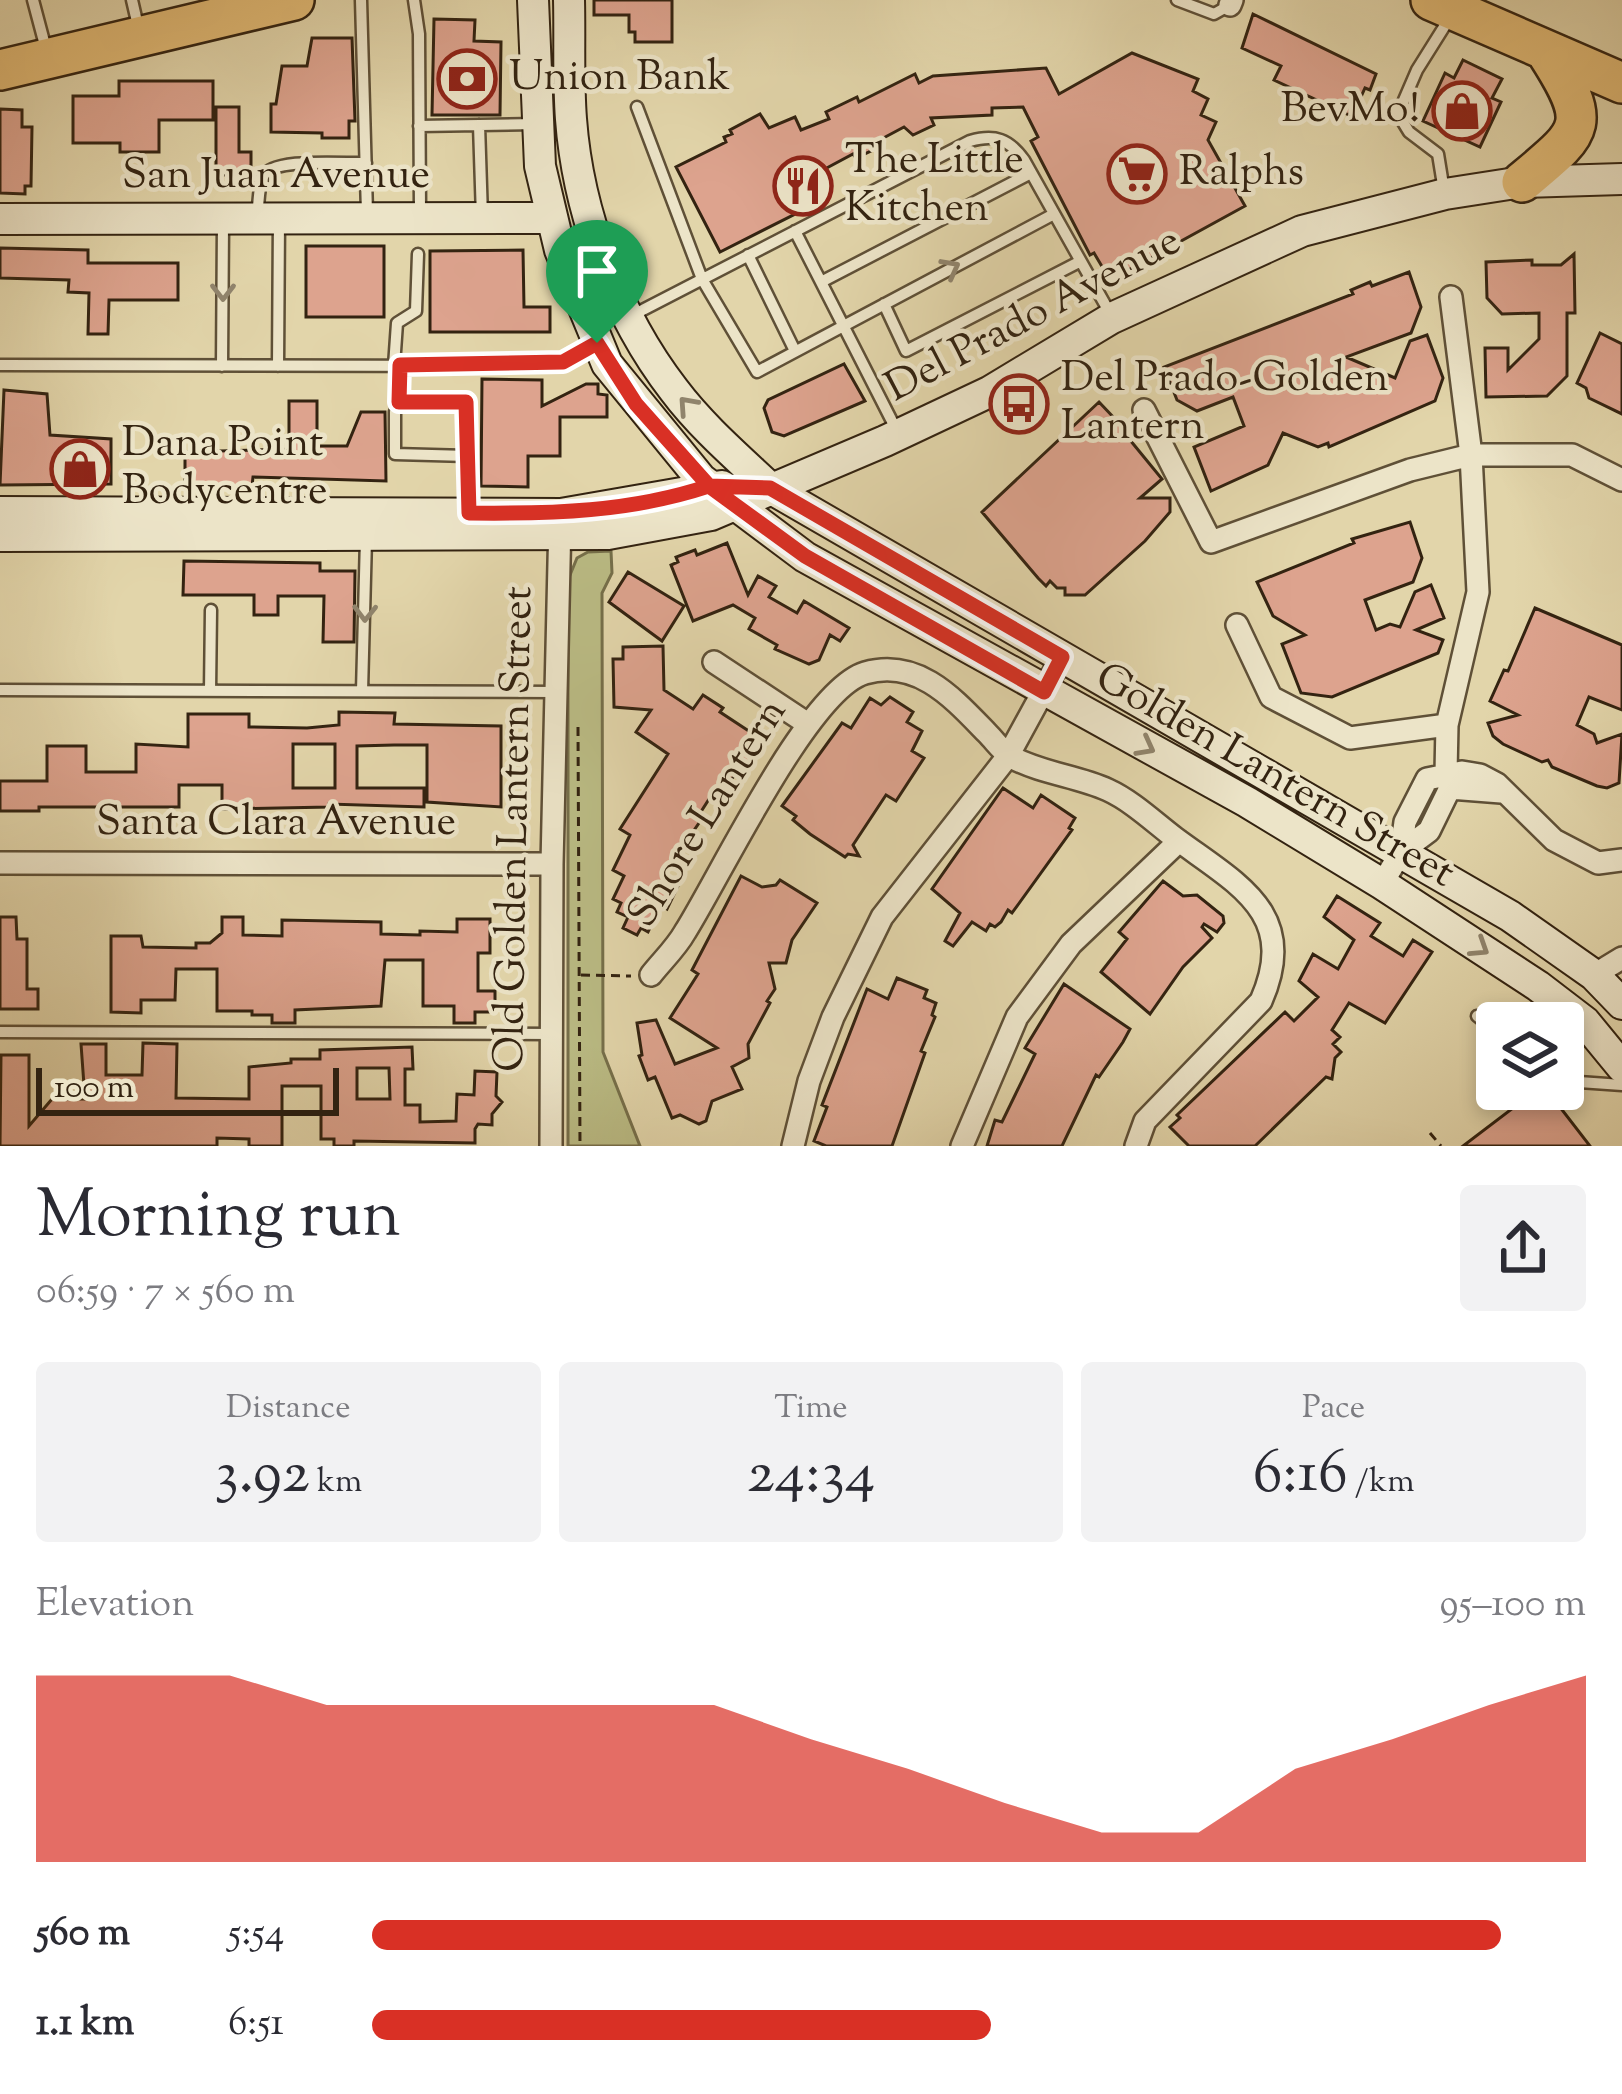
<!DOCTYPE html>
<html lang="en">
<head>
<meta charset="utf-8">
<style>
	body { margin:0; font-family:"Sorts Mill Goudy",serif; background:#f2f2f3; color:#2b2b33; height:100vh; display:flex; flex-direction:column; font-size:45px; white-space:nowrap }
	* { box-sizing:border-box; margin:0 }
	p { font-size:39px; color:#7c7c81 }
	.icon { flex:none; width:66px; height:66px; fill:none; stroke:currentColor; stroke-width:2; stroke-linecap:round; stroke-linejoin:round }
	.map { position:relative; height:1146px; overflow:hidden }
	.details { display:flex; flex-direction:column; background:#fff; flex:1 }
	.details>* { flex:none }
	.tools { position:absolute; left:1476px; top:1002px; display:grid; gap:24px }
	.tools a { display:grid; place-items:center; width:108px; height:108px; border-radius:12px; background:#fff; box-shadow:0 6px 18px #0003; font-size:60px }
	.scale { position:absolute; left:36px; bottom:30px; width:303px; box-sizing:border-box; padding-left:12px; border:6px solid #332311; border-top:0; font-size:33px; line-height:42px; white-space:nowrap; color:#332311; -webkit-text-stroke:9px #ece4c8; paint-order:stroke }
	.pin { position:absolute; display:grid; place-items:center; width:102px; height:102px; color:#fff; margin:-123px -51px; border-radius:50% 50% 50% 0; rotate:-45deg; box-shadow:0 0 12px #0007 }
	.pin .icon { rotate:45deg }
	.round { display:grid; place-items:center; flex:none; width:126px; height:126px; border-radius:12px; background:#f2f2f3 }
	.head { display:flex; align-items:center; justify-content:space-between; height:204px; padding:0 36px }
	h1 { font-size:66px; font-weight:600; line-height:90px }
	.stats { display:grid; grid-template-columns:repeat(3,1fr); gap:18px; height:204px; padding:12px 36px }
	.stats div { display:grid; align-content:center; border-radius:12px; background:#f2f2f3; text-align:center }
	.stats b { font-size:60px; font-weight:600 }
	.stats small { font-size:33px; font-weight:400 }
	.stats p { font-size:33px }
	.chart { height:336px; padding:24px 36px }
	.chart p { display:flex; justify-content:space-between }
	.chart svg { width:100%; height:216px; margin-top:12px; fill:#d93025; opacity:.7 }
	ul { padding:0 36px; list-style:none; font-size:39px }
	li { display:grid; grid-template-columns:192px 144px 1fr; align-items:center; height:90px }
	li i { height:30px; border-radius:15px; background:#d93025 }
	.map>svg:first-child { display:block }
</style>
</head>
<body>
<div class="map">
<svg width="1622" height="1146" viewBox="0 0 1622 1146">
	<rect width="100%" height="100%" fill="#e2d5aa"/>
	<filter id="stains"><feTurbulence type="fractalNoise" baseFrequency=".00167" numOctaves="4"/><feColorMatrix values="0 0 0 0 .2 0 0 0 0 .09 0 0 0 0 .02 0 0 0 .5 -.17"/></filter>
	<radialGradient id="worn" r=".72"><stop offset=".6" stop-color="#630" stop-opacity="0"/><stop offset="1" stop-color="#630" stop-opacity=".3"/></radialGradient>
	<!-- green -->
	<path fill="#babb84" stroke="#766f4a" stroke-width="3" d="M611,551L612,573L602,593L603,1052L640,1146H568V580L577,558L588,552Z"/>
	<!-- building -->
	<path fill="#dda38e" stroke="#332311" stroke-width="3" fill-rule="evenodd" d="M594,0H672V42H635V32H629V15H594Z
		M1253,14L1376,74L1370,90L1365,88L1360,99L1357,97L1349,115L1274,80L1281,66L1242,48Z
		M434,19L475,20L474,41L501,42L500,115H432Z
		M312,38H352L355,121H349V138H322V133L271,132V104H276L282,66H307Z
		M1132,53L1198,79L1193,91L1208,99L1201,115L1216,122L1208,140L1245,206L1110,280L1094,253L1090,255L1031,141L1038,137L1023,107L992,108V115L931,118L934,125L913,135L904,127L874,143L877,148L856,158L853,154L823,170L825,182L802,194L809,207L720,252L676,167L726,142L724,137L732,134L730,130L760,114L769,128L795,117L801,130L829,119L826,112L857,97L859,102L915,74L919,83L933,76L1046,68L1059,94Z
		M1463,60L1502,79L1492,98L1501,102L1480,147L1423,121L1445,73L1454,78Z
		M119,81H213V120H159V152H120V143H73V96H119Z
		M216,107H239V152H251V175H216Z
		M0,109L22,110V127H32L31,186H25V194L0,193Z
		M306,246H384V317H306Z
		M0,248L88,250V263H178V300H109L108,334H88L89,293L68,292L69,280L0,278Z
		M523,250L524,307H550V332H430V251Z
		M1574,254L1575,313H1567V376L1547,396L1486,397L1485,348H1508V370L1539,339V313L1502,314L1487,298L1486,262L1532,260V265H1561Z
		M1409,272L1421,307L1411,333L1346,357L1395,378L1410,341L1427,335L1443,378L1435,401L1329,447L1328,443L1318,447L1283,433L1268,465L1211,491L1194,447L1244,426L1233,397L1197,411L1177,400L1164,367L1353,294L1351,290L1370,282L1372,286Z
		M1600,333L1622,344V414L1589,398L1586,388L1577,383Z
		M844,364L865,401L784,436L772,432L764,408L768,400Z
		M482,379L542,380V406L586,384H598V394L607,395V417H560V456H528V487L481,486Z
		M4,390L47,394L50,435L111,439V484L0,485Z
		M289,401H317V446H347L361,412H385L386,481L253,477L252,486H185V452L289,449Z
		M1099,402L1133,438L1130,440L1162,479L1140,498H1170V512L1145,541L1085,595H1065V588H1057L1050,581L1046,586L1038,578L982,512Z
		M1410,522L1422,558L1413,582L1365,600L1376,630L1390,624L1400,627L1415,592L1431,585L1444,618L1416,630L1443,640L1438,653L1332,697L1301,693L1282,644L1305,635L1273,616L1257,582L1354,543L1352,539Z
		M727,543L748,595L758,576L776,586L769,597L797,613L804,601L849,628L840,641L830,635L819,660L809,664L775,649L777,645L749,629L755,618L733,605L693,621L671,565L678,562L676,557L695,550L697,555Z
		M184,561L320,563V571H355L354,642H323L324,596H278V615H254V595H183Z
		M628,572L684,606L662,641L609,602Z
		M1535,608L1622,645V710L1589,697L1577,725L1594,734L1597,743L1622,734L1619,783L1607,788L1597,786L1552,767L1548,760L1542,762L1503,744L1493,736L1488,723L1518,715L1490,701L1504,670L1508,671Z
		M663,646L664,690L693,709L703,695L723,708L720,712L764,741L748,766L741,772L738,770L725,789L718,785L697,818L701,820L664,874L679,884L667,909L661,905L648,932L641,928L637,935L623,928L628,917L617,912L621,903L613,899L624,876L613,870L630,835L620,829L668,754L636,732L651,710L614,707L613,659H623V647Z
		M890,697L913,712L907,722L922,731L912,751L924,758L896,801L886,795L853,845L859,856L848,854L845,857L810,834L793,820L796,816L782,806L842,723L851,728L870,698L881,705Z
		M339,712L395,713L394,724L501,726V807L427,802V745H394L357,746V788H424V807L329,804V807L222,809V785H179V807H39V811H0V781H47V746H86V772H136V744L188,747V714H249V727L307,728L339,725ZM293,744H335V788H293Z
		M1003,788L1033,808L1041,795L1075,818L1069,828L1072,830L1012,913L1008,910L1001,922L995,927L990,924L986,931L972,922L953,946L945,941L960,913L932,889Z
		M741,876L762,887L776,885L780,880L817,903L792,940L786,963H769L775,989L767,1001L770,1003L748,1044L749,1058L732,1067L742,1089L712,1101L706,1121L699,1124L680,1115L672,1118L655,1077L648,1080L639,1056L642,1055L637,1023L656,1020L675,1064L717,1048L670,1018L698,974L692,970Z
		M1163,881L1183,896L1197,895L1223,916L1224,923L1217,932L1204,924L1202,927L1212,938L1183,967L1150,1014L1101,972L1127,939L1119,932Z
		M1337,896L1380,923L1371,936L1403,956L1413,940L1432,952L1385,1023L1349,1003L1332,1030L1340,1037L1333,1044L1341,1052L1335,1058L1332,1079L1326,1077L1255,1146H1189L1170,1127L1180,1118L1177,1115L1285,1012L1294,1021L1318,997L1299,981L1313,954L1338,969L1354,940L1324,917Z
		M0,917H16L17,939H27V989H38V1009H0Z
		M222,917H243V935L282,936V920L381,922V934L420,935V931L457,932V919H490V953H478V991H495V1012H475V1023H454V1006H423V960H385L381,1006L295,1010V1023H272V1015H252V1011H217V969H176L175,1000H141V1013L111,1012V936H141L143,947L196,948V943H210L222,933Z
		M897,978L927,990L924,998L936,1003L932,1015L935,1017L921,1051L925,1053L892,1146H826L814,1141L827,1107L822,1105L867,989L888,999Z
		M1064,984L1130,1029L1123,1042L1099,1077L1096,1075L1062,1146H987L995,1120L1002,1122L1035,1054L1025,1048Z
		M143,1043L177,1044L176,1098L249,1099V1067L291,1063V1059H320V1050L412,1047L413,1069H405V1105H420V1122L456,1121L457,1094L474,1095L475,1071L497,1072L496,1096L502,1102L492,1114V1125L478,1124L475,1129V1143L354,1141V1146H334V1139H321V1086H282V1146H249V1139L217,1138V1146H0L1,1055H29V1126L52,1099H85L81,1044H106V1075H142ZM357,1068H389L390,1099H357Z
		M1538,1089H1546L1590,1146H1463Z"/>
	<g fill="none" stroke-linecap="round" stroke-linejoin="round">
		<!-- lane casing -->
		<g stroke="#5f5037" stroke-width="15">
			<path id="lane" d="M33,0L46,49
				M132,0L138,26
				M361,0L367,213
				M414,0L419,34L420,212
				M1177,0L1214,14L1230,5
				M637,107L702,279L757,372L1054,214
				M479,125L482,217
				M419,126L536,124
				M1444,191L1438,154L1409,132L1398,114L1417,70L1449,19
				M257,216C259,204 258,188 263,177C270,157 345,164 366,163
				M795,231L897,431
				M748,255L795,351
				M821,282L1031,173
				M884,304L906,351L1079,262
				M631,316L970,141C995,134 1009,139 1024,160L1111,315
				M0,365L490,366L563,363L597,343
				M222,366L223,223
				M278,366L279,219
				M394,366L397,323L416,311L418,254
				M400,366L399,402H466L469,510
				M399,402L395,412V454L468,456
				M0,690L556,692
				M210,691L211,610
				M362,691L366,538
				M1477,1016L1497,1032
				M0,1032L552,1034
				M1563,1074L1579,1082L1622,1085"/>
		</g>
		<!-- street casing -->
		<g stroke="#5f5037" stroke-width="26">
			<path id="street" d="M1230,5L1232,0
				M1144,410L1211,542L1410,470L1471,455H1572L1622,480
				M1237,625L1271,697L1350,738L1447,725
				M714,662L808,724
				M1450,788L1501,792
				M1401,852L1429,831L1450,788L1446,773L1447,725L1478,592L1471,455L1451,297
				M0,863L552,864
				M1382,884L1401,852L1405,822L1427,779L1462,772L1480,775L1497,784L1554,840L1598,863L1622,860
				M651,975C662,961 676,948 685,932C720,877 808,690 865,673C918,658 953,698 987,733C996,742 1003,753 1013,758C1044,774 1077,776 1108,790C1132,801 1154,822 1175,838C1237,884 1300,913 1261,1001L1145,1121L1136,1146
				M1594,975L1622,958
				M551,1146L552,864L560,520
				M793,1146L809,1081L833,1017L882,917L1008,756L1062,657
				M962,1146L1017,1017L1071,944L1179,841"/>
		</g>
		<!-- secondary casing -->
		<g stroke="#332311" stroke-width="34">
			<path id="secondary" d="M533,0L540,166L560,250L607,364L701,479L805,557L1247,802L1382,884L1538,986L1585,1022L1622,1067
				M569,0C570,40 568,80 571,119C578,213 616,315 674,390C701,426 737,457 770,488L1510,916L1594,975L1622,1004
				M0,219L552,218
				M0,512L561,514L722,486
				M0,536L608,534L711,515L885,441L989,392L1112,318L1302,231L1445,194L1522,182L1622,179"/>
		</g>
		<!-- highway casing -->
		<g stroke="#332311" stroke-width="44">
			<path id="highway" d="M1431,0L1622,83
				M0,70L294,0
				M1522,182C1583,131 1594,126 1547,53"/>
		</g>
		<!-- path -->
		<path stroke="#332311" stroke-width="3" stroke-dasharray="9 6" stroke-linecap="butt" d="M578,727L580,1146
			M581,975L631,976
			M1430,1133L1441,1146"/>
		<!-- lane -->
		<use href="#lane" stroke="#ece4c8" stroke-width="10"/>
		<!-- street -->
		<use href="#street" stroke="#ece4c8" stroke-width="21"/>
		<!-- secondary -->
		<use href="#secondary" stroke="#ece4c8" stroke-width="30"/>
		<!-- highway -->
		<use href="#highway" stroke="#e1ba75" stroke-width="39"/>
	</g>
	<!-- one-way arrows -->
	<defs><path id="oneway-chevron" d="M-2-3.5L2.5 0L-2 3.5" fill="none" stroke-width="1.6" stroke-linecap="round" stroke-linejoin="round" transform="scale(3)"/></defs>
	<g stroke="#90846c">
		<use href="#oneway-chevron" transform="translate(951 268) rotate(-28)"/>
		<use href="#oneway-chevron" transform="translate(223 292) rotate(90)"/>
		<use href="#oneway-chevron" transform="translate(687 405) rotate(-132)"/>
		<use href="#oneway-chevron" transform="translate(365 613) rotate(91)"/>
		<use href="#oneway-chevron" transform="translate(1146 747) rotate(28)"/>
		<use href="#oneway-chevron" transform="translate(1480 948) rotate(33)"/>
	</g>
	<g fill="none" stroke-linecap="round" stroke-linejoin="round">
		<!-- route casing -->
		<g stroke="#fff" stroke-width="24">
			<path id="route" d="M597,343L563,362L400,365L399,402H466L469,513C551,514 631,512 709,486L805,556L1044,692L1062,657L770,488L709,486L636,404L597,343"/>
		</g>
		<!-- route -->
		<use href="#route" stroke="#d93025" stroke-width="15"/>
	</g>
	<!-- icons -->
	<defs>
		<g id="bank-ring" transform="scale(3)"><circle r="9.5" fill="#ece4c8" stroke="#8f2418" stroke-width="1.5"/><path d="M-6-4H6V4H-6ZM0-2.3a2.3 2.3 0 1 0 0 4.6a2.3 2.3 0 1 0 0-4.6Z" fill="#8f2418"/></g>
		<g id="shop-ring" transform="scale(3)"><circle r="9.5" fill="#ece4c8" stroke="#8f2418" stroke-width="1.5"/><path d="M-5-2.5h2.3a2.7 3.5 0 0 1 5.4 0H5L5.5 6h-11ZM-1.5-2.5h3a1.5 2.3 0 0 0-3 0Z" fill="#8f2418"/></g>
		<g id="supermarket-ring" transform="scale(3)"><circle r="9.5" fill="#ece4c8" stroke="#8f2418" stroke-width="1.5"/><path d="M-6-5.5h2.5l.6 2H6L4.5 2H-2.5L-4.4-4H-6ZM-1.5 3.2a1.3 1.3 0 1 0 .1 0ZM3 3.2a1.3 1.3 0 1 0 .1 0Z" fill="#8f2418"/></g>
		<g id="restaurant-ring" transform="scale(3)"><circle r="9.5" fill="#ece4c8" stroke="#8f2418" stroke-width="1.5"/><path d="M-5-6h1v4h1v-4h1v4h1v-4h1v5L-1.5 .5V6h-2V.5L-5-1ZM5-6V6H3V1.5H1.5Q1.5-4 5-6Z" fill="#8f2418"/></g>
		<g id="bus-ring" transform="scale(3)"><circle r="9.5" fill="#ece4c8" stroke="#8f2418" stroke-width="1.5"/><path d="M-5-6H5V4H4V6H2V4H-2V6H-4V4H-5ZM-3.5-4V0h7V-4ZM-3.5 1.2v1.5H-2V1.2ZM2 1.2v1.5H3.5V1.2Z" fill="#8f2418"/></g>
	</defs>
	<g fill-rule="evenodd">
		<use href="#bank-ring" x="467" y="79"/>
		<use href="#shop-ring" x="1462" y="111"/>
		<use href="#supermarket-ring" x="1137" y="174"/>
		<use href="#restaurant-ring" x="803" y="186"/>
		<use href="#bus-ring" x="1019" y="404"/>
		<use href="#shop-ring" x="80" y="469"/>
	</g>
	<g text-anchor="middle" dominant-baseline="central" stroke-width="9" stroke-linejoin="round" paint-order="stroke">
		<!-- poi labels -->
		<g font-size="42" fill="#332311" stroke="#ece4c8" text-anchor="start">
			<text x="509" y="79">Union Bank</text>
			<text x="1420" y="111" text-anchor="end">BevMo!</text>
			<text x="845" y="162">The Little<tspan x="845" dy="48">Kitchen</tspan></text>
			<text x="1179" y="174">Ralphs</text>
			<text x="1061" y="380">Del Prado-Golden<tspan x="1061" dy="48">Lantern</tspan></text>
			<text x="122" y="445">Dana Point<tspan x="122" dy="48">Bodycentre</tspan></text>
		</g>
		<!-- street labels -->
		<g font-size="42" fill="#332311" stroke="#ece4c8">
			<text x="276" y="177">San Juan Avenue</text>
			<text transform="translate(1034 316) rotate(-28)">Del Prado Avenue</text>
			<text transform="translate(1274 777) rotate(30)">Golden Lantern Street</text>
			<text transform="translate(709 814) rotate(-58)">Shore Lantern</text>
			<text x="276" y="824">Santa Clara Avenue</text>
			<text transform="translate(516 829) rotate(-89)">Old Golden Lantern Street</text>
		</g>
	</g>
	<rect width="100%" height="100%" filter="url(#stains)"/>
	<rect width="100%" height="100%" fill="url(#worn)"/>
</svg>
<div class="tools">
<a><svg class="icon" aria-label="layers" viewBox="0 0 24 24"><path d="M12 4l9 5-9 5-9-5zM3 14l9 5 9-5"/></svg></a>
</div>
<div class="scale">100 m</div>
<div class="pin" style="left:597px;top:343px;background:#1e9e55"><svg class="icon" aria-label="arrive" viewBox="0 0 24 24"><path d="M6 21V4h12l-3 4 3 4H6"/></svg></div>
</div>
<section class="details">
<div class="head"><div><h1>Morning run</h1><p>06:59 · 7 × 560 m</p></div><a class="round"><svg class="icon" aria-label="share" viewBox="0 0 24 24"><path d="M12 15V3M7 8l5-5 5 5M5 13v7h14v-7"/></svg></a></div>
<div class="stats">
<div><p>Distance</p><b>3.92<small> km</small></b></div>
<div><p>Time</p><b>24:34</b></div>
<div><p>Pace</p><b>6:16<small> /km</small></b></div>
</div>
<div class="chart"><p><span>Elevation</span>95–100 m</p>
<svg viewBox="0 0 160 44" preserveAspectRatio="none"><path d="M0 44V6L10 6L20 6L30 12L40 12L50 12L60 12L70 12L80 19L90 25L100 32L110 38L120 38L130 25L140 19L150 12L160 6V44z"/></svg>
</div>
<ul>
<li><b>560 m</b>5:54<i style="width:93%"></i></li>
<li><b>1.1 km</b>6:51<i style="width:51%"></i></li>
</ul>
</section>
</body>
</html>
